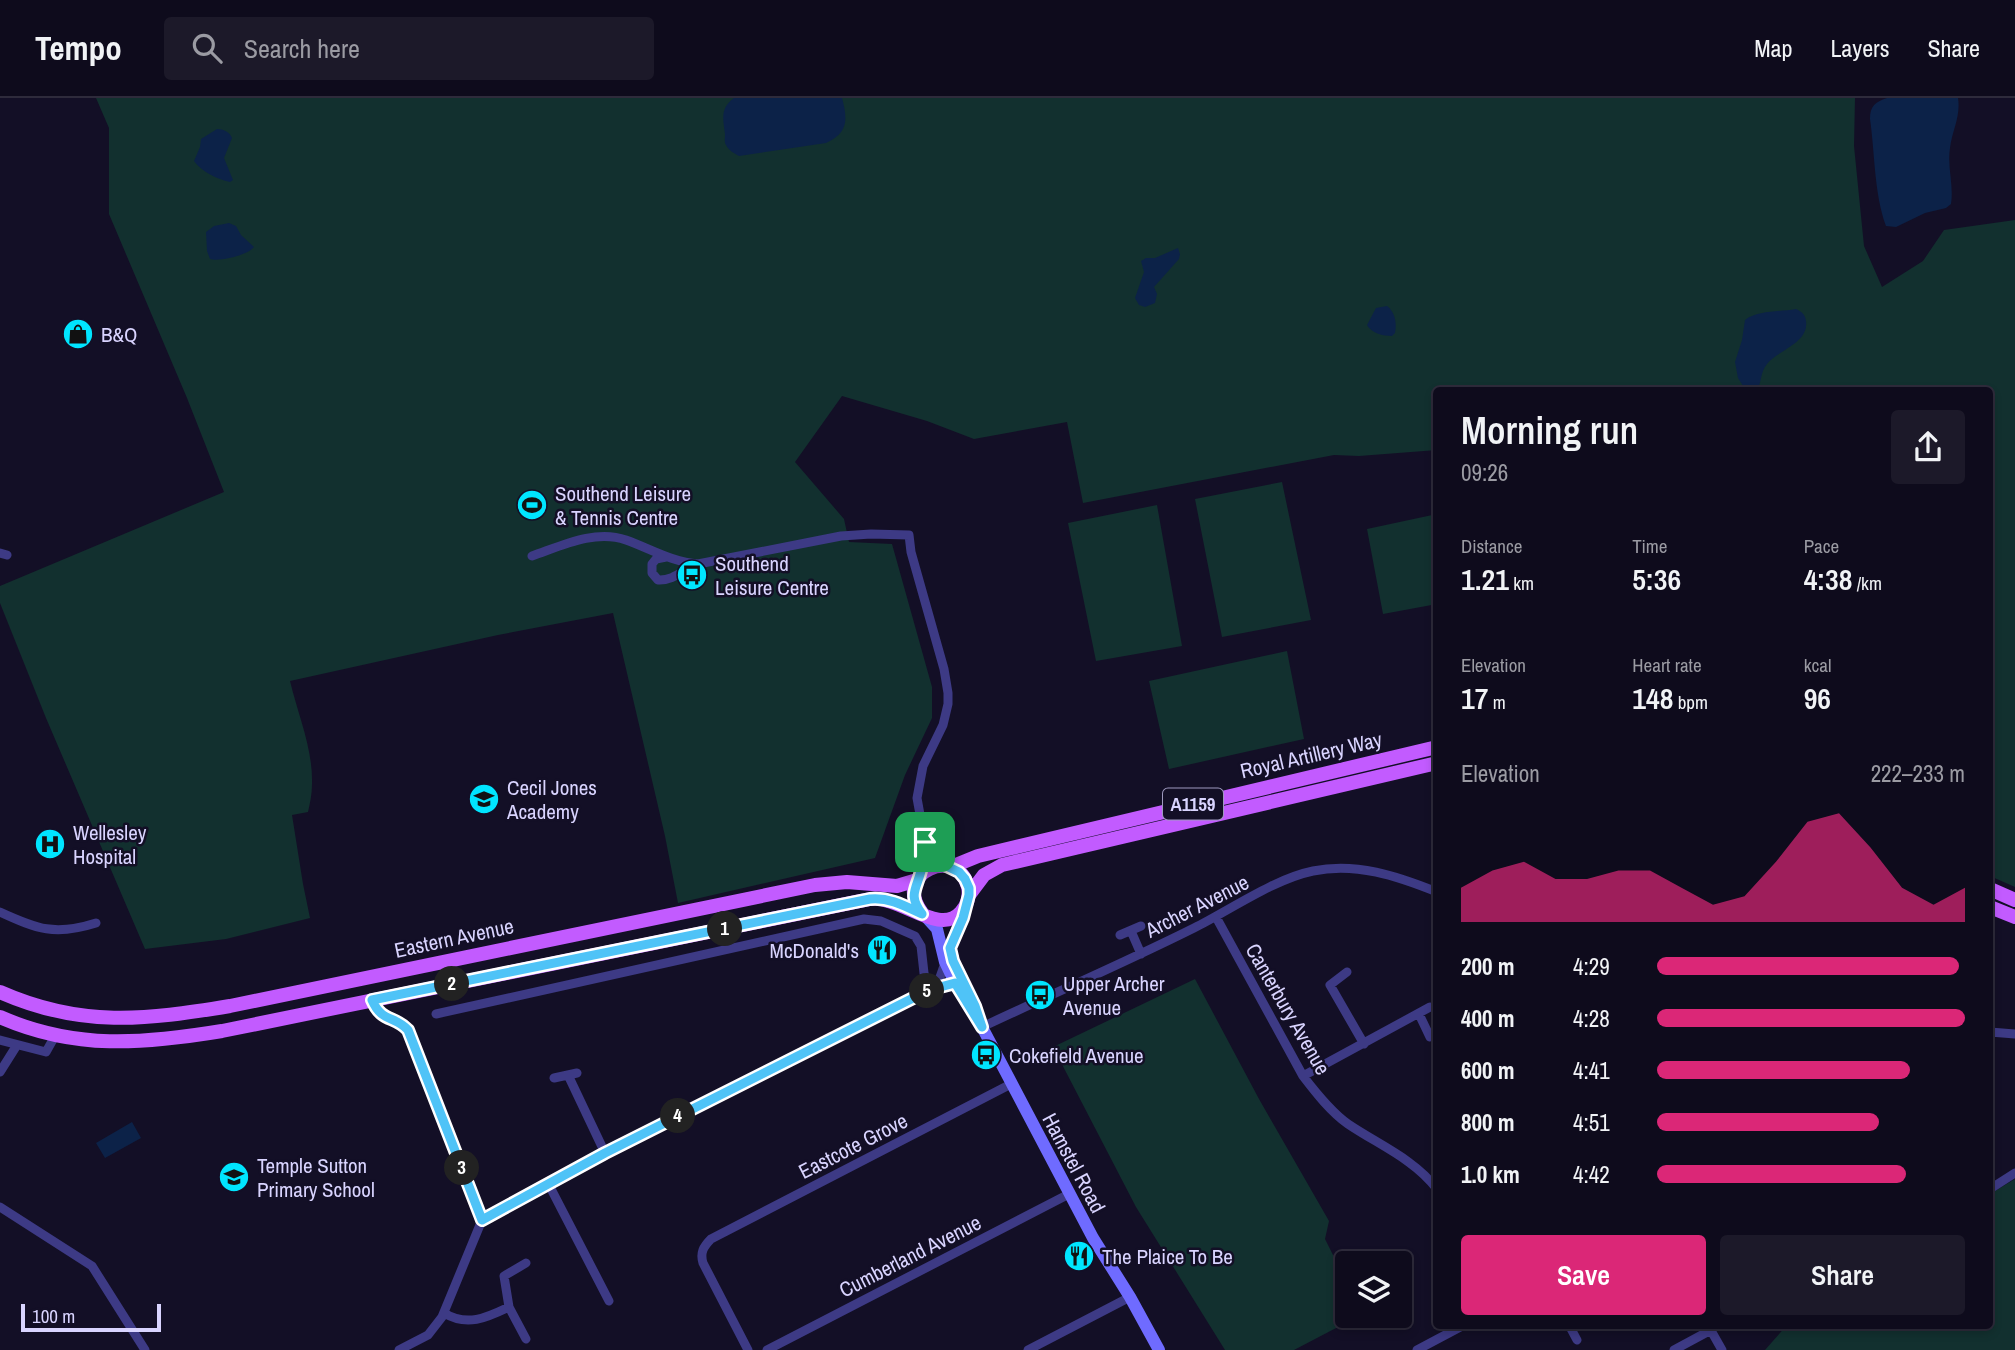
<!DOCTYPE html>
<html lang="en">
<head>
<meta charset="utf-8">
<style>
	body { margin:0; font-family:"Archivo Narrow",sans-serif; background:#1c1929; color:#f1f3f6; height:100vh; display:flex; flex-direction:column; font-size:26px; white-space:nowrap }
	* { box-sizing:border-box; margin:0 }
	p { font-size:23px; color:#9b9ba3 }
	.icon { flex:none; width:38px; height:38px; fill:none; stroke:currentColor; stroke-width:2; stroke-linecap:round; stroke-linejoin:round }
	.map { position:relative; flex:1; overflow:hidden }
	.panel { position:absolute; left:1433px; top:289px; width:560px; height:942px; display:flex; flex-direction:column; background:#0e0b1c; border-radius:7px; box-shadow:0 4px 10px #0003,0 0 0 2px #2e2b3b }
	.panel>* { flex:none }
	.tools { position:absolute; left:1335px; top:1153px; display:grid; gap:14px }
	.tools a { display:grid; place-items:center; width:77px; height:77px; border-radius:7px; background:#0e0b1c; box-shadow:0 4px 10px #0003,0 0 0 2px #2e2b3b; font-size:35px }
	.scale { position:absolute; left:21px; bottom:18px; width:140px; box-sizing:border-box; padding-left:7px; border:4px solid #d9d4ff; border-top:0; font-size:19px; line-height:24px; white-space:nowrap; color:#d9d4ff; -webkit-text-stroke:5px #130f26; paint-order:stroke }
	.pin { position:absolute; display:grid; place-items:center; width:60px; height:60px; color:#fff; margin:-30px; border-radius:14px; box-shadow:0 4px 10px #0006 }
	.km { position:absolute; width:35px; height:35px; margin:-18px; border-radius:50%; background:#222; color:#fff; font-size:19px; line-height:35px; text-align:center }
	.round { display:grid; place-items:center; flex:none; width:74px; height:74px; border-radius:7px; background:#1c1929 }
	.summary { display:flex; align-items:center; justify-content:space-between; height:119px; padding:0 28px }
	h1 { font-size:38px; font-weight:600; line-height:52px }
	.metrics { display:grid; grid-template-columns:repeat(3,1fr); gap:10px; height:119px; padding:7px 28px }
	.metrics div { display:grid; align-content:center }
	.metrics b { font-size:30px; font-weight:600 }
	.metrics small { font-size:19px; font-weight:400 }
	.metrics p { font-size:19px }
	.chart { height:196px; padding:14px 28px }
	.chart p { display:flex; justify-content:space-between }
	.chart svg { width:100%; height:126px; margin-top:7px; fill:#db2777; opacity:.7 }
	.cta { display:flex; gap:14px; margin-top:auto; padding:14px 28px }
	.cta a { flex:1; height:80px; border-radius:7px; background:#db2777; color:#fff; font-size:28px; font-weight:600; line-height:80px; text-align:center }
	.cta a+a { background:#1c1929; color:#f1f3f6 }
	ul { padding:0 28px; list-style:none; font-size:23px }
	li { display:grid; grid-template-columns:112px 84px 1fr; align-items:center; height:52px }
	li i { height:18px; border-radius:9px; background:#db2777 }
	header { display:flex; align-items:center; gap:42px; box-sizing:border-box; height:98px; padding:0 35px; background:#0e0b1c; border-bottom:2px solid #2e2b3b }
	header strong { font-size:33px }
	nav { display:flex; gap:38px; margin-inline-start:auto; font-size:24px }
	.search { width:490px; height:63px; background:#1c1929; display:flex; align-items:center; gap:18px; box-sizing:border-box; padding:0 24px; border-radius:7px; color:#9b9ba3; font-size:26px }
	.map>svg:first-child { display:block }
</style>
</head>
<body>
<header>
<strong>Tempo</strong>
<div class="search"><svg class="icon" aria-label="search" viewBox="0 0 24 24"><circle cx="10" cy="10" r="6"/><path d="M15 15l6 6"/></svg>Search here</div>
<nav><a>Map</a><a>Layers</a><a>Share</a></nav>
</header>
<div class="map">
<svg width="2015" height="1252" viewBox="0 0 2015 1252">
	<rect width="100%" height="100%" fill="#130f26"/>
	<!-- green -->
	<path fill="#12302f" d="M96,0H1855L1854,48L1864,148L1882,189L1923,163L1944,132L2015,122V789L1990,778V292H1437V352L1359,358L1334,357L1083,405L1067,324L974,341L927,323L842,298L795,364L844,421L849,444L892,446L932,589V620L905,677L875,760L678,805L665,738L613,515L498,537L290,583C298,617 313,650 312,686C312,696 310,705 308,714L292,717L303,786L310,820L226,841L145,851L46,620L0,505V488L224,394L187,300L109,116V30Z
		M1282,384L1311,522L1222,539L1195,401Z
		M1157,407L1182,548L1096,563L1068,425Z
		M1437,416V506L1383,516L1367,431Z
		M1287,553L1304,641L1169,671L1149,583Z
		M1195,881L1259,1001L1329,1123L1325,1141L1347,1185L1348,1218H1359L1294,1252H1225L1136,1109L1053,949Z
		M2015,1081V1252H1765L1787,1227H1990V1096Z"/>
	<!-- water -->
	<path fill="#0c2248" d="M734,0H842C848,22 848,35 826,45L739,58C734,55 729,53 726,47C724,44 725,40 725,36C723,21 720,10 734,0Z
		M1887,0H1958C1961,18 1952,33 1950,50C1947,69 1954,87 1951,106L1946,110L1925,115L1896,129L1886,128C1874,95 1875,56 1870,21C1870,8 1875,4 1887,0Z
		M217,31C223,31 230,34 232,40L224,60L233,82L230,84C217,81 202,74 194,63L200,49L201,41Z
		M229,125L236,128L241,137L254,149C248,157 220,164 210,161L207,153L206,134L214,128Z
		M1178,150L1180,156L1179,161L1154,189L1157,196L1155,205L1145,209L1139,207L1135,200L1144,174L1141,163L1146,160H1155Z
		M1387,208C1395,214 1397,225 1395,235L1392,238C1383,238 1371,235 1367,227L1376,210Z
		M1796,211C1802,214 1805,216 1806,223C1809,245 1778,252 1767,266C1760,275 1762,283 1757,292L1745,291L1738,280L1735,264L1742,242L1745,222C1758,212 1780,214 1796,211Z
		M132,1024L141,1040L105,1060L96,1045Z"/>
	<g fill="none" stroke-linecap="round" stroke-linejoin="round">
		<!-- street -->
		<path stroke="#3d3a85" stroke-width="9" d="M0,455L7,457
			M532,458C561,448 595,431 626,442C651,451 672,464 698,466L841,438L871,436L909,437L911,454L944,571L948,595V606L943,627L923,668L917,700L925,744L932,758L944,767
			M666,459L656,461L652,466V475L658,482C673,483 683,472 697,466
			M919,778L925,745
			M0,814C37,831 55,838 96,825
			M1216,819L1303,978C1316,995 1331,1014 1348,1026C1379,1047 1414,1061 1437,1091
			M1131,833L1141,856
			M1120,837L1141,828
			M1347,874L1330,887L1364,946
			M930,891L939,882L945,865
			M372,903C383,925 394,917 408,932L482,1122
			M436,916L864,821L881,823L915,838L921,848L924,875L929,892
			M1419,916L1430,939
			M982,929C1052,896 1124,865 1194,830C1230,812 1274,781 1313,773C1356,764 1397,778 1437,794
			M1990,934L2015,936
			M0,942L46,954L55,938
			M0,974L17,947
			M568,977L605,1055
			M1303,978L1430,909
			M554,980L577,975
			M548,1085L609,1203
			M1990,1091L2015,1075
			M0,1109L92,1168L145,1252
			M482,1122L605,1055L929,892L955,885L957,877L953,863
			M526,1165L504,1178L509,1209L526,1241
			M444,1215C467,1229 486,1220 509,1209
			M1569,1227L1577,1242
			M1709,1229L1722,1252
			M399,1252L428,1237L442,1219L482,1122
			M748,1252L703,1165C700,1155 703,1149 711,1141L1011,986
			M767,1252L1069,1096
			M1028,1252L1130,1199
			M1417,1252L1464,1227
			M1674,1252L1711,1232"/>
		<!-- secondary -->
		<path stroke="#6f6bff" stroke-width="12" d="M926,819L937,831L945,864L955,885L982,929L1093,1140L1130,1199L1159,1252
			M954,864L950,850L967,806"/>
		<!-- primary -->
		<path stroke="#c25bff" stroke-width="14" d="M951,769L978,758L1437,649
			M1990,791L2015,802
			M969,797L984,777L1002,767L1437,665
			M1990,809L2015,819
			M0,894C81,930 146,922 230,908L815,787L847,784L897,788L917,782
			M0,919C75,952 143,946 222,933L870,801C901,797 939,839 961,814C967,808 970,798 968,789C958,747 891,774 922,815"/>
	</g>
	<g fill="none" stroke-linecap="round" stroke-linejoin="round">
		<!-- route casing -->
		<g stroke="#fff" stroke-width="14">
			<path id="route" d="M925,744L936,763L959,774L965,781L969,790V797L963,820L950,850L953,863L975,908L982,929L955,885L929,892L605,1055L482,1122L408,932C394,917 382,925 372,902L870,801C889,799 905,808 922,816C908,797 916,792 921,773C923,764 924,754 925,744Z"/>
		</g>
		<!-- route -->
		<use href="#route" stroke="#4fc3f7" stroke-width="9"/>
	</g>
	<!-- icons -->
	<defs>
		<g id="shop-disc" transform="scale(1.575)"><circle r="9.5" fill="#00e5ff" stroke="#130f26"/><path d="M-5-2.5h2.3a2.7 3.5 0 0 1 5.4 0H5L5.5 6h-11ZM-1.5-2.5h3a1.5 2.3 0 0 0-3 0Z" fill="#111"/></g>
		<g id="stadium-disc" transform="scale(1.575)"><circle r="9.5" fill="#00e5ff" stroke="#130f26"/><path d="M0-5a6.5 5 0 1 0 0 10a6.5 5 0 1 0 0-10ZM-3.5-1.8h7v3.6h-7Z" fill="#111"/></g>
		<g id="bus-disc" transform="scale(1.575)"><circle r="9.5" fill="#00e5ff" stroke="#130f26"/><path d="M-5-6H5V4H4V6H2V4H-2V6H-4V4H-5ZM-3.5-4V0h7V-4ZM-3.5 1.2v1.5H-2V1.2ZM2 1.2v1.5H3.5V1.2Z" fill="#111"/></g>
		<g id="school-disc" transform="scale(1.575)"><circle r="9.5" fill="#00e5ff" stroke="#130f26"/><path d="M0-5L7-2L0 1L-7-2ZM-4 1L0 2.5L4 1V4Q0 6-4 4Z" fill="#111"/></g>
		<g id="hospital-disc" transform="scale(1.575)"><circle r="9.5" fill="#00e5ff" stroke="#130f26"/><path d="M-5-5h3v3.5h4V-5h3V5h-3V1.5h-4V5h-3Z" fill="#111"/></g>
		<g id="restaurant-disc" transform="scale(1.575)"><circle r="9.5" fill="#00e5ff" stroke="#130f26"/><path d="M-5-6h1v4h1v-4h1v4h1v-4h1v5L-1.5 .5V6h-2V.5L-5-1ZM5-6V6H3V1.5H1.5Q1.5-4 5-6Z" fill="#111"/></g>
	</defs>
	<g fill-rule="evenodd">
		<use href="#shop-disc" x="78" y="236"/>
		<use href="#stadium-disc" x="532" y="407"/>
		<use href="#bus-disc" x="692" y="477"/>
		<use href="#school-disc" x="484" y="701"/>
		<use href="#hospital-disc" x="50" y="746"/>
		<use href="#restaurant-disc" x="882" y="852"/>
		<use href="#bus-disc" x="1040" y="897"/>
		<use href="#bus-disc" x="986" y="957"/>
		<use href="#school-disc" x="234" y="1079"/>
		<use href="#restaurant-disc" x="1079" y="1158"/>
	</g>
	<g text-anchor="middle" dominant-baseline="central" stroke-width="5" stroke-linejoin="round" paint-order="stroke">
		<!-- shield labels -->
		<rect fill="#130f26" stroke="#9e99be" stroke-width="2" x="1163" y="690.5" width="60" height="31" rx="5"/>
		<g font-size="19" font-weight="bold" fill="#d9d4ff">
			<text x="1193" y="706">A1159</text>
		</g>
		<!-- poi labels -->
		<g font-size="21" fill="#d9d4ff" stroke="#130f26" text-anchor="start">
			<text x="101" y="236">B&amp;Q</text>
			<text x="555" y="395">Southend Leisure<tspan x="555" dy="24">&amp; Tennis Centre</tspan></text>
			<text x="715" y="465">Southend<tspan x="715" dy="24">Leisure Centre</tspan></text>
			<text x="507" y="689">Cecil Jones<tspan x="507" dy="24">Academy</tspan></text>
			<text x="73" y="734">Wellesley<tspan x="73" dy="24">Hospital</tspan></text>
			<text x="859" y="852" text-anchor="end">McDonald's</text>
			<text x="1063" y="885">Upper Archer<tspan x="1063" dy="24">Avenue</tspan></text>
			<text x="1009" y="957">Cokefield Avenue</text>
			<text x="257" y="1067">Temple Sutton<tspan x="257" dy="24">Primary School</tspan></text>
			<text x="1102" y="1158">The Plaice To Be</text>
		</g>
		<!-- street labels -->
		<g font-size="21" fill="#d9d4ff" stroke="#130f26">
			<text transform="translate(1311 657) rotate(-13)">Royal Artillery Way</text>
			<text transform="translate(1197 808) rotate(-27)">Archer Avenue</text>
			<text transform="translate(454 840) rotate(-12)">Eastern Avenue</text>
			<text transform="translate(1288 911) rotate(60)">Canterbury Avenue</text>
			<text transform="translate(853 1048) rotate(-27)">Eastcote Grove</text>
			<text transform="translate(1074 1065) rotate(62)">Hamstel Road</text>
			<text transform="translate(910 1158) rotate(-27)">Cumberland Avenue</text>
		</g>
	</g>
</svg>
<div class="tools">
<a><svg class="icon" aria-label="layers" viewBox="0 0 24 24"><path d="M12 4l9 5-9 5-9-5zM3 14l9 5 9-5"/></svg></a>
</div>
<div class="scale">100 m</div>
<div class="pin" style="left:925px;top:744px;background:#1e9e55"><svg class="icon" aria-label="arrive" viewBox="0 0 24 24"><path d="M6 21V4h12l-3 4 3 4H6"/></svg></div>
<b class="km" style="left:725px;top:831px">1</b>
<b class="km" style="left:452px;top:886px">2</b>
<b class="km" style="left:462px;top:1070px">3</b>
<b class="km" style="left:678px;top:1018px">4</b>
<b class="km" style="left:927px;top:893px">5</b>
<section class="panel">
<div class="summary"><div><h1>Morning run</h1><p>09:26</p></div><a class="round"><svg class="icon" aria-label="share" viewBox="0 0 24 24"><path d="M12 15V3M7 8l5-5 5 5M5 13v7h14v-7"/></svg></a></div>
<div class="metrics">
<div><p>Distance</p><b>1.21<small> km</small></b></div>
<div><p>Time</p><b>5:36</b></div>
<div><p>Pace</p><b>4:38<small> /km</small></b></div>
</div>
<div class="metrics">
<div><p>Elevation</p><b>17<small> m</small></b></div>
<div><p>Heart rate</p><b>148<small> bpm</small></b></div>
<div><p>kcal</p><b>96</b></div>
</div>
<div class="chart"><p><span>Elevation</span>222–233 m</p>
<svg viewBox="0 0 160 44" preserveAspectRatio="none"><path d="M0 44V32L10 26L20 23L30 29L40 29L50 26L60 26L70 32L80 38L90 35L100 23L110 9L120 6L130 18L140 32L150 38L160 32V44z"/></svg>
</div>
<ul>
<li><b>200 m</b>4:29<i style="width:98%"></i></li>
<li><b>400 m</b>4:28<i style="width:100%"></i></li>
<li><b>600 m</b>4:41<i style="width:82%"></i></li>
<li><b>800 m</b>4:51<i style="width:72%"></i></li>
<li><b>1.0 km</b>4:42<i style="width:81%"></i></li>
</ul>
<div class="cta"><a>Save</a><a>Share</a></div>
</section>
</div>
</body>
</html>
